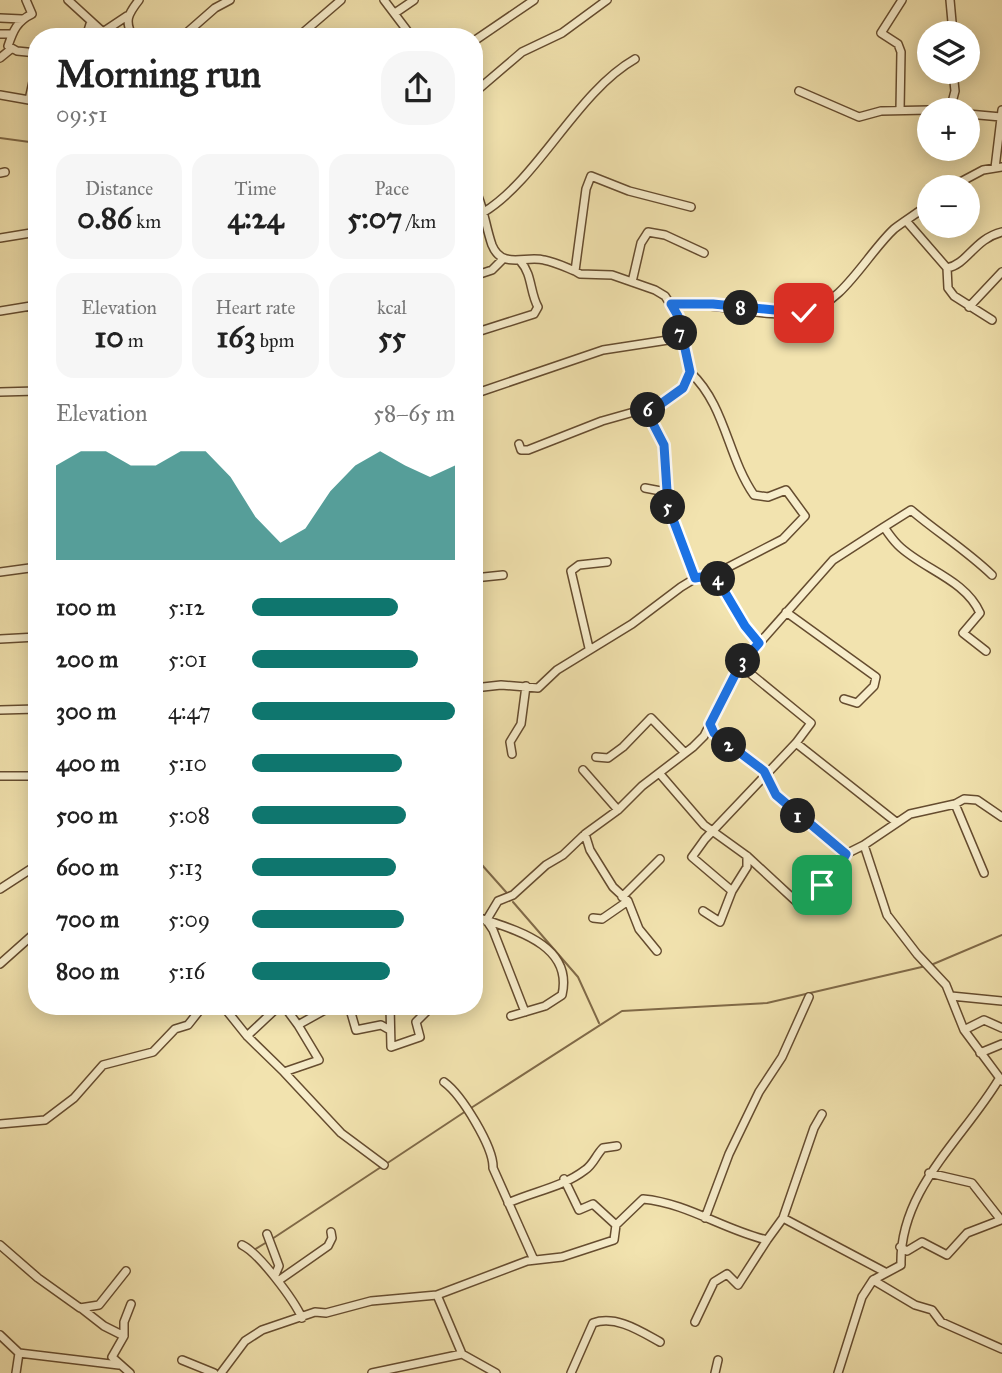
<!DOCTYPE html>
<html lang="en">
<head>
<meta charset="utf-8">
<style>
	body { margin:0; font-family:"IM FELL Great Primer",serif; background:#f6f6f6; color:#222; height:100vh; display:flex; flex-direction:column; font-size:26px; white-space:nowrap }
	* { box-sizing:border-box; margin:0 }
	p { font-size:23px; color:#767676 }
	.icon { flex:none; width:38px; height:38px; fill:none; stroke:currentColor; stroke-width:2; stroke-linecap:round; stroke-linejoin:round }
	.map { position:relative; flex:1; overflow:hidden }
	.panel { position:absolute; left:28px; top:28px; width:455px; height:987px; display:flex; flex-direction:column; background:#fff; border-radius:28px; box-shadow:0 4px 18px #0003 }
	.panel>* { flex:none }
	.controls { position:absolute; left:917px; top:21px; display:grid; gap:14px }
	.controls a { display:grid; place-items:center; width:63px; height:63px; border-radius:50%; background:#fff; box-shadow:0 4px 18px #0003; font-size:35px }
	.pin { position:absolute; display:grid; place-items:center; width:60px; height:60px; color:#fff; margin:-30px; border-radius:14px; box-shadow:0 4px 10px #0006 }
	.km { position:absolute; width:35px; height:35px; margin:-18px; border-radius:50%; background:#222; color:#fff; font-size:19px; line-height:35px; text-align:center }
	.round { display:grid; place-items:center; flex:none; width:74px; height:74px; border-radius:28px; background:#f6f6f6 }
	.overview { display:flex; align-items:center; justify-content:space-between; height:119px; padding:0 28px }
	h1 { font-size:38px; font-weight:700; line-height:52px }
	.stats { display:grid; grid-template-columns:repeat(3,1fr); gap:10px; height:119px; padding:7px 28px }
	.stats div { display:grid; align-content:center; border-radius:18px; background:#f6f6f6; text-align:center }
	.stats b { font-size:30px; font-weight:700 }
	.stats small { font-size:19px; font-weight:400 }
	.stats p { font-size:19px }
	.chart { height:196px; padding:14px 28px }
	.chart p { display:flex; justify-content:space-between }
	.chart svg { width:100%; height:126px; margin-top:7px; fill:#0f766e; opacity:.7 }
	ul { padding:0 28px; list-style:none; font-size:23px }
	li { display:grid; grid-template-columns:112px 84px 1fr; align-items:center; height:52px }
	li i { height:18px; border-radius:9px; background:#0f766e }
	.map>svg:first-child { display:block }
</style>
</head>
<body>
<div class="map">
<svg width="1002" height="1373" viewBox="0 0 1002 1373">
	<rect width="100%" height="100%" fill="#f2e3af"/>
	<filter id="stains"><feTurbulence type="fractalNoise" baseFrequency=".00286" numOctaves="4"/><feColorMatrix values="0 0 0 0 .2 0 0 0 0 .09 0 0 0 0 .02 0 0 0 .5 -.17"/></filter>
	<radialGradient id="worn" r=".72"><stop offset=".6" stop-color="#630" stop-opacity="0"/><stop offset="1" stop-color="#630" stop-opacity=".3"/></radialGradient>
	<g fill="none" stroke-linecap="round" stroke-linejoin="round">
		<!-- stream -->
		<path stroke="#806a48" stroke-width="2" d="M0,138L37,143
			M474,856L506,892
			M513,902L578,977L599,1023
			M931,965L1002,935
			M471,1108L622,1011L767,1003L926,966
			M386,1164L466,1111
			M272,1239L381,1167
			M254,1250L267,1242"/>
		<!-- minor casing -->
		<g stroke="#654c2f" stroke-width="10">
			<path id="minor" d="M26,0L32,14C17,21 13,31 8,46L17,51L37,53
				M68,0L103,32L127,16
				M384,0L412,37
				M950,0L953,33
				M395,13L414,0
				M0,18L22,19
				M0,34H11
				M86,37L91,21
				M133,37C124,21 128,14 139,0
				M182,37L215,8L230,0
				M298,37L341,0
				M474,41L534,0
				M0,58L11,49
				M799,91L859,117L881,111L929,110
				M474,93L522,52L562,33L607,0
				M0,95L29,100L37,63
				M900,110L901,52L898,44L881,33L902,0
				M931,110H941
				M950,110L955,91L953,72
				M968,114L1001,117
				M995,168L1002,110
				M0,173L5,172
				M474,187C484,206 485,225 492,245C502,270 526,255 544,260C555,262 565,267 575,271
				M951,187L983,170L1002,167
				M691,207L629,191L591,176L586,189L575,271L580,274L612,275L655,290L665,296L678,316L690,372L683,388L658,406L648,408V414L664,445L668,506L695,578
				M484,212C539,178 577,92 635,59
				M908,223L947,268L948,288L954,296L992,320
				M0,238L37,232
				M947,268C968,264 974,239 1002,232
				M474,276L492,270L503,259
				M632,282L641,243L648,232L665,235L704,253
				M671,304C713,301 767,320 805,312C842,305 867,254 894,229C903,222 919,212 929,204
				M33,306L37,332
				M969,307L1002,272
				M0,311L37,305
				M474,333L534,314L538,307C530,293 532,274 521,262
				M690,372C726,406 727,456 754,495L768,497L786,490L805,516L783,539L713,575
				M0,392L37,391
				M474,394L603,350L681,338
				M519,444L521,450H528L602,421L648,408
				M645,488L666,492
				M884,527L911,510C938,533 966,550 992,575
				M0,572L37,567
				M474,578L503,575
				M786,612L876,677L874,686L857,703L844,699
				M0,639L37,637
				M589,648L571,571L579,565L607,562
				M740,665L811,723L796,743L705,839L692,857L732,891L747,867V856
				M474,688L501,685L538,688L557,670L632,624L681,587L699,576L716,577L745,626L759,643
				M0,710L37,709
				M710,725L714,733L764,771L776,795L846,854L864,845
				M796,743L896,822
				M512,754L510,742L521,724L526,686
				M596,757L608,758L623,747L651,718L685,753
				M583,770L618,810
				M660,774L704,825L747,856L800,905L840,865L846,854
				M0,776H37
				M955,804L984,873
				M1002,817L977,800L964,799L955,804L910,814L864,845L887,915L917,954L946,985L964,1030L1002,1081
				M585,834L590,850L613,887L628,901L639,929L657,951
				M0,889L37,865
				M622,897L660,859
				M703,911L720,922L732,891
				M474,916C511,929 574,943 562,995L545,1006L511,1016
				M593,918L602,919L628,901
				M486,921L498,901L513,895L546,865L563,855L585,834L618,810L642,786L693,747L704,736L740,665L833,560L884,527C888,533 893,540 898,545C922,569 965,579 980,613L963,633L986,651
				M487,921L493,930L525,1012
				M0,964L37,931
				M951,996L1002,1001
				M223,1006L247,1036L284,1072L319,1060L298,1025L332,1006
				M284,1006L298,1025
				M349,1006L356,1030L381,1025L388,1029
				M390,1006L391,1047L420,1037L416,1022L430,1008
				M964,1030L984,1020L1002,1028
				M247,1036L279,1006
				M980,1053L1002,1044
				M284,1072L341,1133L384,1165
				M444,1082C462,1095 494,1148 493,1168L534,1260
				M0,1124L45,1120L74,1098L103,1065L153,1052L175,1029L188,1025L203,1006
				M508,1203C535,1191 563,1187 585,1170C593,1165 596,1155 603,1148L617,1146
				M705,1218L729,1154L759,1092L782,1057L809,997
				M783,1218L814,1128L822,1114
				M616,1225L643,1199C687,1203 724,1230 767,1240L783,1218L885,1272
				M267,1234L279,1266L275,1275
				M0,1245L38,1278L80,1308L99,1305L126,1271
				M242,1245C259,1253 294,1300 302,1318
				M900,1247L907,1251L922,1242L947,1255L967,1233L1001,1220L972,1183L929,1173
				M873,1280L915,1305L932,1310L941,1322L1002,1349
				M278,1281L328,1246L332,1238L331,1232
				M437,1295L462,1354
				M81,1308L104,1326L124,1336
				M695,1322L714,1282L727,1274L738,1285L767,1240
				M0,1335L19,1353L119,1365
				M182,1360L214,1373
				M16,1373L19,1353
				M130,1373L112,1357L124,1336V1322L131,1304
				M221,1373L245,1341L262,1330L315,1312L326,1313L371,1301L437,1295L527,1261L562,1257L614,1240L616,1225L593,1204L579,1210L564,1179
				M372,1373L462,1354L496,1373
				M571,1373L593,1323C616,1315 640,1331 660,1342
				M715,1373L718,1360
				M838,1373L862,1297L873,1280L901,1265C899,1190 963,1139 999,1079"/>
		</g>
		<!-- minor -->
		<use href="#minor" stroke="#f7edcb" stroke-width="7"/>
	</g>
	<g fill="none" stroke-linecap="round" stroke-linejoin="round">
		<!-- route casing -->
		<g stroke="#fff" stroke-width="14">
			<path id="route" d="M804,313L713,304H671L678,316L690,372L683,388L658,406L648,408V414L664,445L668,506L695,578L713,575L716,577L745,626L759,643L740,665L710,724L714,733L764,771L776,795L846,854L840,865L822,885"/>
		</g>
		<!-- route -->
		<use href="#route" stroke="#1a73e8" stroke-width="9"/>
	</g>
	<rect width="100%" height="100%" filter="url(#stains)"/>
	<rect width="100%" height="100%" fill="url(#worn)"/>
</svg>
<div class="controls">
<a><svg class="icon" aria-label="layers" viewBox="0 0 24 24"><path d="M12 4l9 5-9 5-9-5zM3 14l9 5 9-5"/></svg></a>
<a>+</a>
<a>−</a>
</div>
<div class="pin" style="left:822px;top:885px;background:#1e9e55"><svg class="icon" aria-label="arrive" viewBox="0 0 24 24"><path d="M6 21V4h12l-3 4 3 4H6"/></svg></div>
<div class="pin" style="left:804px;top:313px;background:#d93025"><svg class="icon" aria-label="check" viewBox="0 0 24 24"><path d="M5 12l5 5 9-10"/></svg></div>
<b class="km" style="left:798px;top:816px">1</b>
<b class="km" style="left:729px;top:745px">2</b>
<b class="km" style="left:743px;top:661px">3</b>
<b class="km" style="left:718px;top:579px">4</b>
<b class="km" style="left:668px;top:507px">5</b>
<b class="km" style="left:648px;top:410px">6</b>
<b class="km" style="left:680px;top:333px">7</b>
<b class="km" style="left:741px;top:308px">8</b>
<section class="panel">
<div class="overview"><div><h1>Morning run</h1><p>09:51</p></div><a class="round"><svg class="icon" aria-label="share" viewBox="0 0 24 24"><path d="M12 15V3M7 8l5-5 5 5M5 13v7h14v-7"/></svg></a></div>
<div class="stats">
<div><p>Distance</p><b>0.86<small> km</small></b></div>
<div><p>Time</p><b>4:24</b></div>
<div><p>Pace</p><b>5:07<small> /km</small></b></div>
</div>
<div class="stats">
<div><p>Elevation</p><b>10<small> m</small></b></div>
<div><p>Heart rate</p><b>163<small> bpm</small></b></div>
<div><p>kcal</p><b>55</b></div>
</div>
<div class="chart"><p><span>Elevation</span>58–65 m</p>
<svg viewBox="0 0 160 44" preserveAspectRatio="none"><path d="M0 44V11L10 6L20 6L30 11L40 11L50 6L60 6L70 15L80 29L90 38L100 33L110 20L120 11L130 6L140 11L150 15L160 11V44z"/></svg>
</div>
<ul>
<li><b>100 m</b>5:12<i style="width:72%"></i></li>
<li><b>200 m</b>5:01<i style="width:82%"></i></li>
<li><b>300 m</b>4:47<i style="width:100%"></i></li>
<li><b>400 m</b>5:10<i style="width:74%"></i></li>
<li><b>500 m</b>5:08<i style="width:76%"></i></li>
<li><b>600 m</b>5:13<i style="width:71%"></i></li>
<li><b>700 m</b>5:09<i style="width:75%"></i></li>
<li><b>800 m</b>5:16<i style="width:68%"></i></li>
</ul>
</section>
</div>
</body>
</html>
